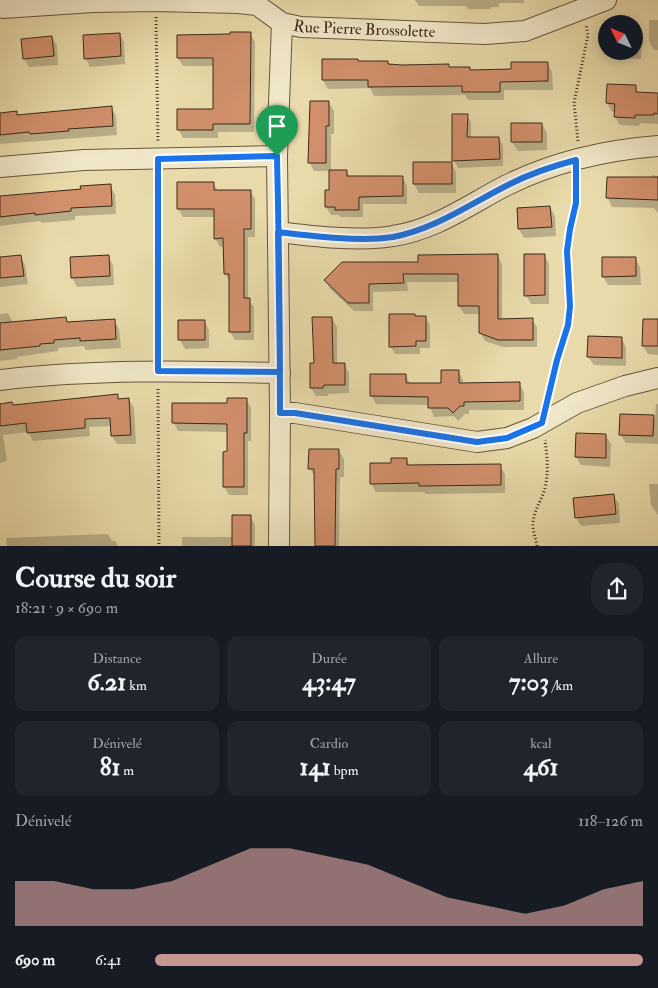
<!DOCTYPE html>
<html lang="fr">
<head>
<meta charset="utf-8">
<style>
	body { margin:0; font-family:"IM FELL Double Pica",serif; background:#20242c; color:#f1f3f6; height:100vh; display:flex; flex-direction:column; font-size:19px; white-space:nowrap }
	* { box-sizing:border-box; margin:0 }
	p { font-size:16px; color:#9ea1a6 }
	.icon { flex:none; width:28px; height:28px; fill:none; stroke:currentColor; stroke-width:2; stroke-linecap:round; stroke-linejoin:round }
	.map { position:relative; height:546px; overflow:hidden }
	.side { display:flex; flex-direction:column; background:#171b24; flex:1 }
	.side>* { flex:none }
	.needle { width:32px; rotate:313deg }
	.controls { position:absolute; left:598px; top:15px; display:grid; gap:10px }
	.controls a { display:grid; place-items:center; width:45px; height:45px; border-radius:50%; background:#171b24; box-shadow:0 2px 12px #0003; font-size:25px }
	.pin { position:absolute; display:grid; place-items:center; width:42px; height:42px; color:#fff; margin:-51px -21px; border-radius:50% 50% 50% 0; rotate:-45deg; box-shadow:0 0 5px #0007 }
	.pin .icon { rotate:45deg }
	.round { display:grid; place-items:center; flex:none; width:52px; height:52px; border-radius:20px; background:#20242c }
	.overview { display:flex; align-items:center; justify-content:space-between; height:85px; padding:0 15px }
	h1 { font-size:28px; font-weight:700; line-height:38px }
	.figures { display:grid; grid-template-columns:repeat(3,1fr); gap:8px; height:85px; padding:5px 15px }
	.figures div { display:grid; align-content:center; border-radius:12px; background:#20242c; text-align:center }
	.figures b { font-size:25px; font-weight:700 }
	.figures small { font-size:14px; font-weight:400 }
	.figures p { font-size:14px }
	.chart { height:140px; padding:10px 15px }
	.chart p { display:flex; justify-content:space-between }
	.chart svg { width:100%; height:90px; margin-top:5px; fill:#c59692; opacity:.7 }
	ul { padding:0 15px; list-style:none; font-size:16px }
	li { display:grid; grid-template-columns:80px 60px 1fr; align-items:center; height:38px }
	li i { height:12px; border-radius:6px; background:#c59692 }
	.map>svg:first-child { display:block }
</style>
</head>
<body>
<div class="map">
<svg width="658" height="546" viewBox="0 0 658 546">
	<rect width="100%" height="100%" fill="#e8daaa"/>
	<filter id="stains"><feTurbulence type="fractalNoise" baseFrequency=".004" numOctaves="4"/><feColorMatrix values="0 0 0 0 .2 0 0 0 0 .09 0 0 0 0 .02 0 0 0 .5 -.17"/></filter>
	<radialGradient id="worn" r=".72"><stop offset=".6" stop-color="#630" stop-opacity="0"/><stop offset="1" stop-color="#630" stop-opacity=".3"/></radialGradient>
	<!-- shadow -->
	<path fill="#0003" d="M374,0H553H524V3H499V7H491V9H468L466,6H419L415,0Z
		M649,20H658V50H654L649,41Z
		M634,31H637L642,39L641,59H618L614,51H634Z
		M250,33L255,42L254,132H218V138H183L178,129L215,110V66H183L178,58Z
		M119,34L124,42L125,64L90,67L86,59Z
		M52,37L57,46L58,65L29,67L24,59Z
		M388,62L389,65L448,66L450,68H470L471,71H512L547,63L552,72L553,90H504V100H468L465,95L374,96L370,88L328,89L323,80L359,63Z
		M635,87L639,94H658V124L640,123L639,126L620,125L615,117V112H612L607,103Z
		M329,103L334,111V134H331V172L347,171L350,178H403L407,186V204H363V217H341L339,215H331L326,207L331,191L330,171H314L309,162V137H311Z
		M111,107L116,116L117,135L0,144V114L16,113L18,116Z
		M467,115L471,123V138H499L503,146V166L458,168L454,160Z
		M512,124H542L547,133V150L518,151L512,142Z
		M451,163L456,172V193H419L414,184Z
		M652,175L658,176V213L654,208L612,207L608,198V179L652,178Z
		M213,183L218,191H250L255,199V237H248V299L254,307V340H235L230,332V282L225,274V246L220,247L215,238V217H183L178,209Z
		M110,186L115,194L116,214L75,216V220L41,223L40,221L0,226V197L82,190Z
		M550,207L555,216L556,236L524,238L519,229L518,209Z
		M544,255L549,264V304H531L526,295Z
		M20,256L25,265L28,284L0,287V259Z
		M108,256L113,265L114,285L77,287L72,278Z
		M498,256L502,264V320L532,319L537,327V347H503L485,341L480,332V314H464L459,306V282H407L408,291L373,292V311H354L330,289L326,281L420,263Z
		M635,258L640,267L641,285H608L603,276Z
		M8,313L13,323L66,318L68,323L114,320L119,329L121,348L86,350L84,346L58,348V351L17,357V359L0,361V314Z
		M415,315L416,317H425L430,325V348H420V354H395L390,346Z
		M332,318L337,327V364H344L349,373V393L328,394V396H316L311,388L316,364Z
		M658,320V355L648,354L643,346Z
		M204,321L209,330V348L185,349L180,340Z
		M621,338L626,347V366L594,365L588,357Z
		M458,371L463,380V384L519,383L524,392V410H469V414H465L458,421L454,416L434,417L429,405L376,404L371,395L406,375L410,384H442Z
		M117,396L120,400H129L134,408L136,444H117L112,436L111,426L89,427L90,436L33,441L28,432L3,435L7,461L0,463V405L13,406Z
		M246,399L251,408V441H248V495H229L224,487L229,453L228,432L178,431L174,423V404H228Z
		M656,404H658V444L626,443L620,434L653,416L655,420Z
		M606,436L611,444L610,467L581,465L576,457Z
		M339,451L344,459V477H340L339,546H316L315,477L310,468Z
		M406,459L410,466H500L505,474V493L426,494L424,492H376L371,483L393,464Z
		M649,484H658V515L651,505Z
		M614,496L619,504L620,523L581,526L576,517Z
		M250,516L255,525V546H182V537H233Z
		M108,534L112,541H115L118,546H7L6,538Z"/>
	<!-- building -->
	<path fill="#d18f6c" stroke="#3c2a18" d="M230,32H251L250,124H213V130H177V109H213V58H177V35L230,34Z
		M120,33L121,56L84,59L83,35Z
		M52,36L54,56L23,59L21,39Z
		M322,59H358V61H388V64L402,65L449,64V67H470V70L511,69V62H548V81L500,82V92H462V86L368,87V80H322Z
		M607,84L636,85V92L658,93V114L654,113V115H635V118L614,117L615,104L606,103Z
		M310,101H329V126H326V163H308Z
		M112,106L113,126L68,129L69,131L30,134L29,132L0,135V113L17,111V115Z
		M452,114H468L467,137H499L500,159L452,161Z
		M511,123H542V142H511Z
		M413,162H452V184H413Z
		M329,170H347V176H403V196L359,197V210H335V207H325V190H329Z
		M607,177H658V200L606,198Z
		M177,182H214V190H251V229H244V298H250V332H229V274H224L223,238L214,239V209H177Z
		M111,184L112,206L71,208V211L35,215V213L0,217V196L81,189L80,186Z
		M550,206L552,227L518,229L517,208Z
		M498,254V319L533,318V340H498L479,333V306H458V274H403L404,283L369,284V303H348L324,280L342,262H418V255Z
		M524,254H545V295L524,296Z
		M21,255L24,276L0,278V257Z
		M109,255L110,276L71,278L70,257Z
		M602,257H636V276L602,277Z
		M389,314H415V316H426V341H416V346L389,347Z
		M66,317L67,322L115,319L116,339L80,341V338L54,340V343L40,344V346L0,350V323Z
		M312,317H332L333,363H345V385H324L323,388H310V363H314Z
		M643,319H658V346H642Z
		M178,320H205V340H178Z
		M588,336L622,337V358L587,357Z
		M441,370H459V383L520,382V401L464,402V406H460L453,413L448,408H428V397L370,396V374H406V383H441Z
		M118,394V399L129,398L131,435L111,436L110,418L85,419V428L27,433L26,423L0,426V404L12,402L13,405Z
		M227,398H247V433H244V487H223V452L227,451V424L172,423V403H227Z
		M620,414L654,415L653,436L619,435Z
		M576,433L606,434V458L575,457Z
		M309,449H339V469H336L335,546H315L314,469H308Z
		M391,458H407V465L501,464V485L419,486V483L370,484V463H391Z
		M614,494L616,514L575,518L573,498Z
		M232,515H251V546H232Z"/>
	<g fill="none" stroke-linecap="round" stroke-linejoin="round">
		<!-- street casing -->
		<g stroke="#67563c" stroke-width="22">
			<g id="street">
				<path id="s1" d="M3,8L93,2L156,1L238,3L257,5L282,23L301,27L485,34L525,31L606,0"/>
				<path d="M0,167L84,160L277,156"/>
				<path d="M278,232C311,236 360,242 393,236C435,230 470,204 507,185C554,162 606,150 658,146"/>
				<path d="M0,380C93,369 187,371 280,373"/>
				<path d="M280,413H295L477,442L507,438L533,428L577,403L625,386L658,378"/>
				<path d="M279,546L280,413L277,156L282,23"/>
			</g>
		</g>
		<!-- path -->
		<path stroke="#3c2a18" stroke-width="3" stroke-dasharray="1 2.5" stroke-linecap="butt" d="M156,17L158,143
			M578,141L574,103L588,35L586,24
			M158,174V355
			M158,389L159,546
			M547,399L557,360L568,325L570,306L567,251L570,229L576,203L577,177
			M537,546C536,539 533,532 533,526C532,513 542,500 545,488C549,471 547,456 545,440"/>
		<!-- street -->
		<use href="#street" stroke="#f0e7c8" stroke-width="20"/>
	</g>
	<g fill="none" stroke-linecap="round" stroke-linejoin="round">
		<!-- route casing -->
		<g stroke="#fff" stroke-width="10">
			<path id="route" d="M277,156L158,159V371L280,372L278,232C312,236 360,242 393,237C435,229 470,204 508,185C529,174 553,166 576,160V203L570,229L567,251L570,306L568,325L557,360L542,423L507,438L477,442L295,413H280C280,327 279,242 277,156"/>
		</g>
		<!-- route -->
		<use href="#route" stroke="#1a73e8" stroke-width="6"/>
	</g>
	<g text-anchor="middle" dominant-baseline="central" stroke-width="4" stroke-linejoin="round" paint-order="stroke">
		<!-- street labels -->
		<g font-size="16" fill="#3c2a18" stroke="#f0e7c8">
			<text stroke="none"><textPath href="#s1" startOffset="368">Rue Pierre Brossolette</textPath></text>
		</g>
	</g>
	<rect width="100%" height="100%" filter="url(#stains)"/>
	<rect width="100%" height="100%" fill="url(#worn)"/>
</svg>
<div class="controls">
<a><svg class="needle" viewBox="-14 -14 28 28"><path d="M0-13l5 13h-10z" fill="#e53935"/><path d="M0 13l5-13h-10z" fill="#9ea1a6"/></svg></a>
</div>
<div class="pin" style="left:277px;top:156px;background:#1e9e55"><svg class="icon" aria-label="arrive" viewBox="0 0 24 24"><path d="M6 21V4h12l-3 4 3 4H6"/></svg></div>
</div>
<section class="side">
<div class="overview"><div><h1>Course du soir</h1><p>18:21 · 9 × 690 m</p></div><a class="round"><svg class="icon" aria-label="share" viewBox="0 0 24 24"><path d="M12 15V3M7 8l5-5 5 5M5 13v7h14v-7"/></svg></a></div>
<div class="figures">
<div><p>Distance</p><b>6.21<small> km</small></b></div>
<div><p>Durée</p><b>43:47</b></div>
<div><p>Allure</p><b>7:03<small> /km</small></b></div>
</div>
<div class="figures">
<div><p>Dénivelé</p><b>81<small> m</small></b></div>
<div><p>Cardio</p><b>141<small> bpm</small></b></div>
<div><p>kcal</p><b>461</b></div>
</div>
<div class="chart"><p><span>Dénivelé</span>118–126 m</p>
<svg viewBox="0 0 160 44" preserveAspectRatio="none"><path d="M0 44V22L10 22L20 26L30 26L40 22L50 14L60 6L70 6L80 10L90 14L100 22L110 30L120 34L130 38L140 34L150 26L160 22V44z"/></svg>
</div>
<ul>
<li><b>690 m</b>6:41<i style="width:100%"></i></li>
</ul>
</section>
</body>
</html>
